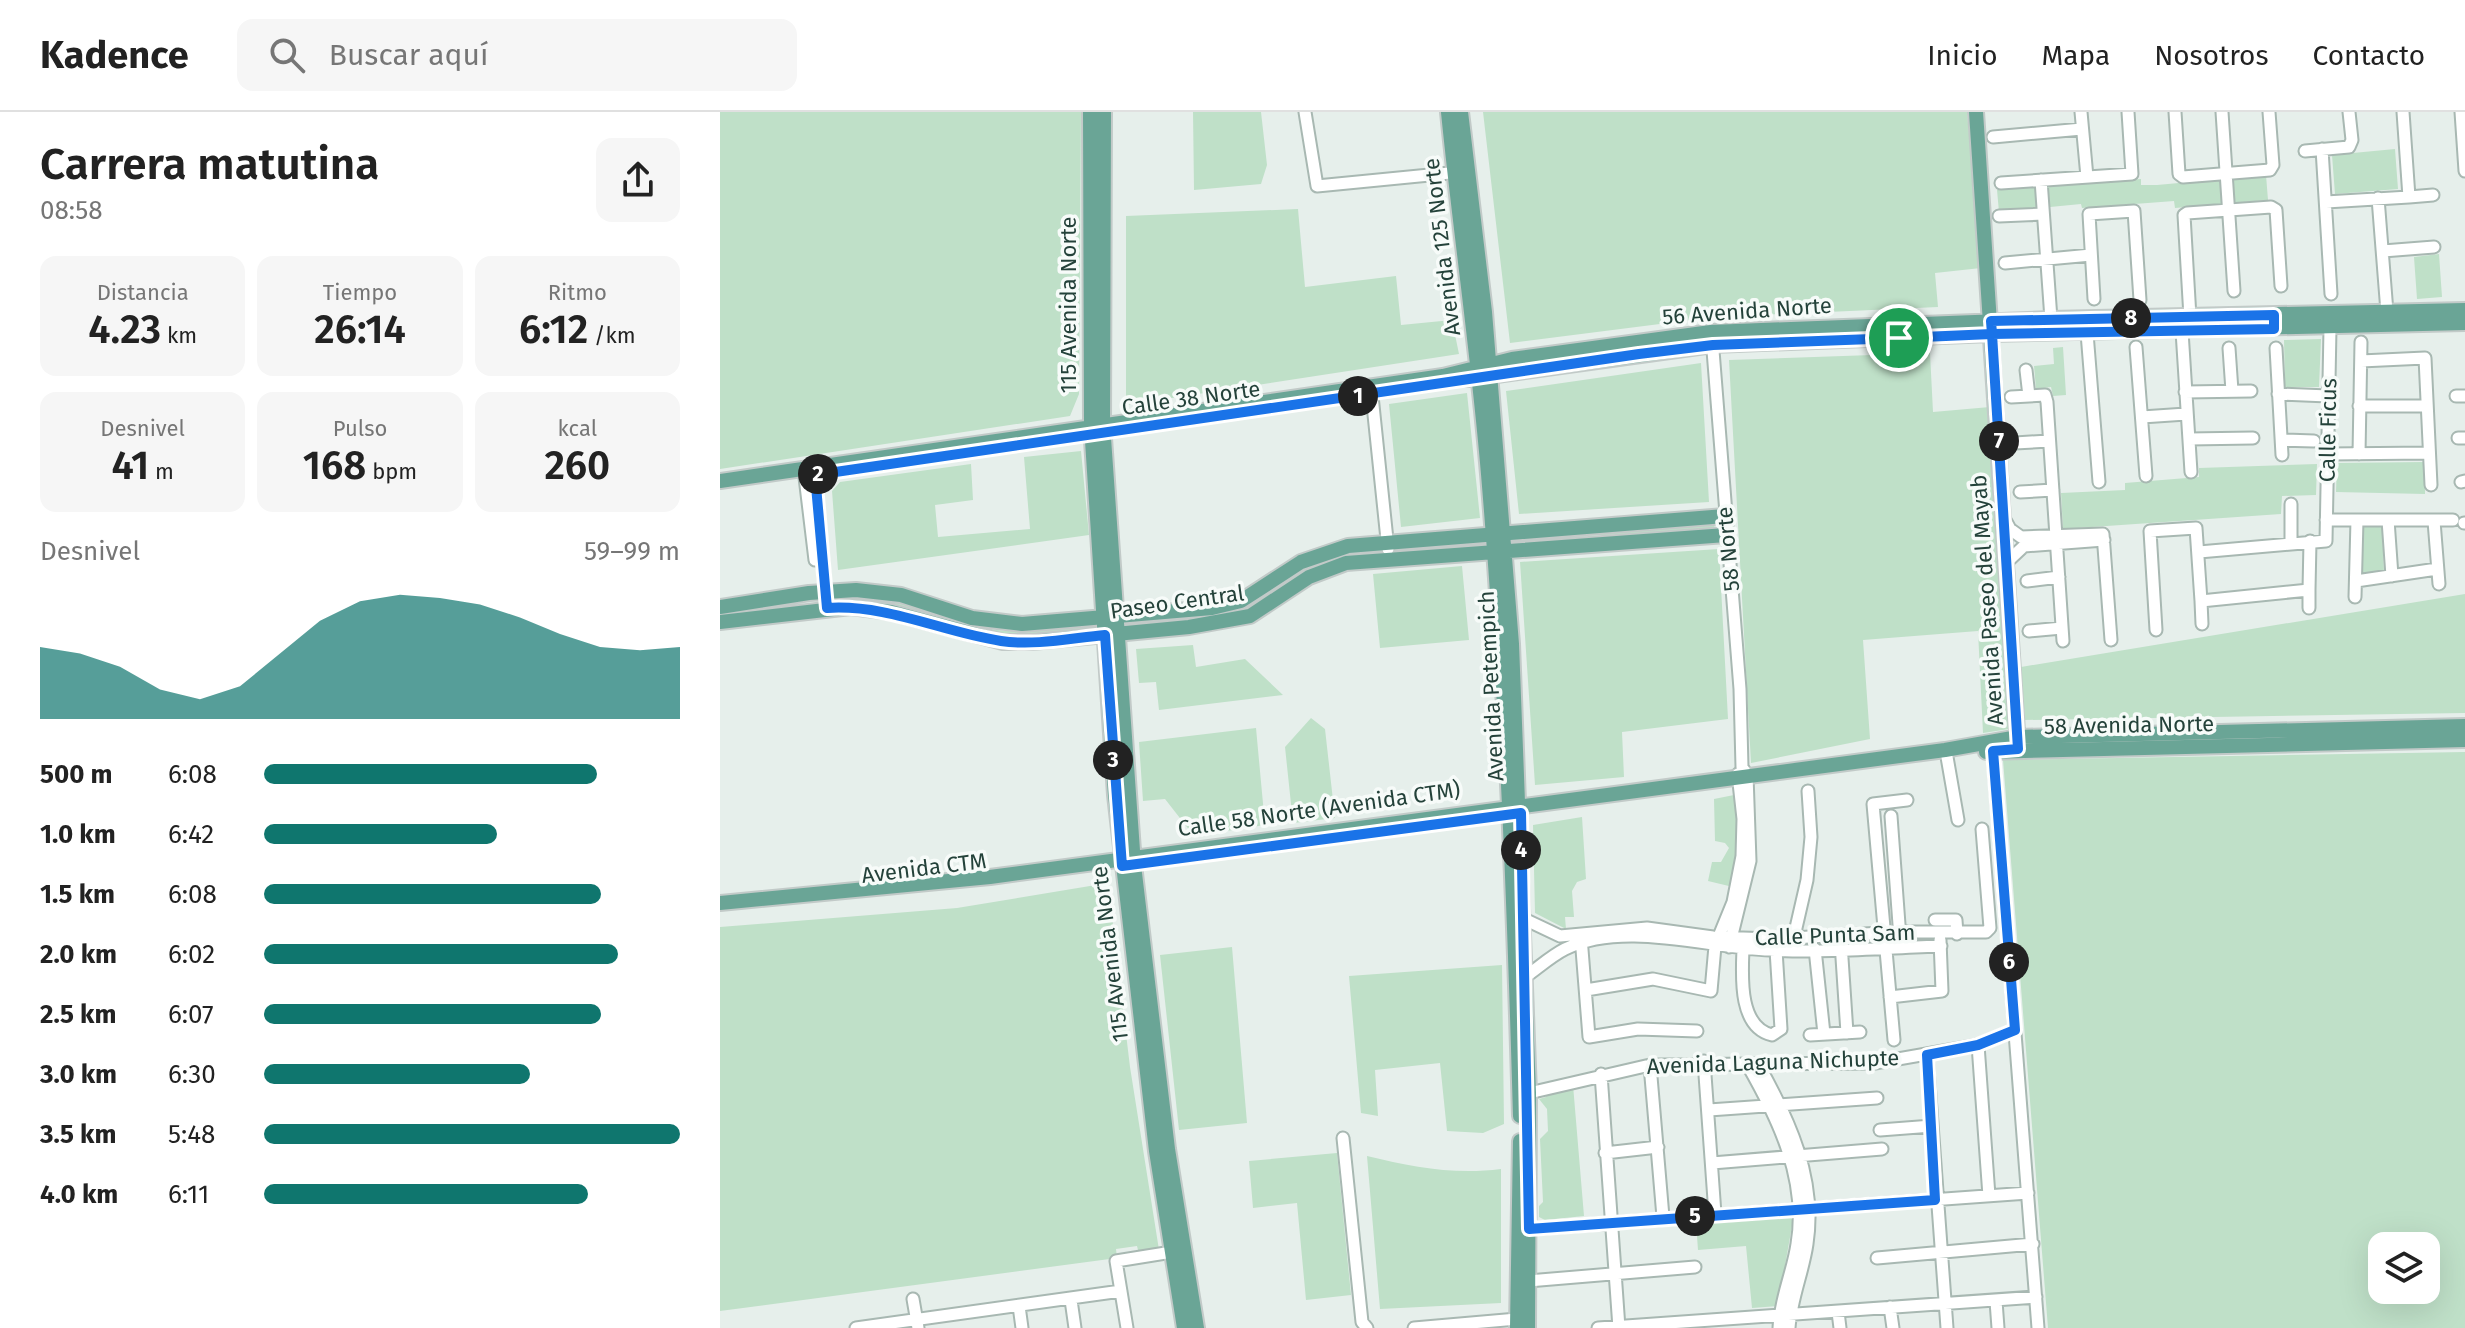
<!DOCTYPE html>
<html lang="es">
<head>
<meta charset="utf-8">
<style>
	body { margin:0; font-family:"Fira Sans",sans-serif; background:#f6f6f6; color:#222; height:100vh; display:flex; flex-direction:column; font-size:30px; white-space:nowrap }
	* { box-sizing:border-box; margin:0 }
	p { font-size:26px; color:#767676 }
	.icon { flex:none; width:44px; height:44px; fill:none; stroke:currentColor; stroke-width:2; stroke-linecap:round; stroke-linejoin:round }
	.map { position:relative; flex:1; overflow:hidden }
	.side { display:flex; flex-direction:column; background:#fff; width:720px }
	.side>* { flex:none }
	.tools { position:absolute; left:1648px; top:1120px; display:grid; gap:16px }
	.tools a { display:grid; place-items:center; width:72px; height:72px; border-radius:16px; background:#fff; box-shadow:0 8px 32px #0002; font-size:40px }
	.pin { position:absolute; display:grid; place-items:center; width:68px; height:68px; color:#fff; margin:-34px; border:4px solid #fff; border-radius:50%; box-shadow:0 2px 8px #0007 }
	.km { position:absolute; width:40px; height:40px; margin:-20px; border-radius:50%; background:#222; color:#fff; font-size:22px; line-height:40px; text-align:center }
	.round { display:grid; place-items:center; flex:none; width:84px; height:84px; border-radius:16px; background:#f6f6f6 }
	.overview { display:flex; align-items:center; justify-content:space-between; height:136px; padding:0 40px }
	h1 { font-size:44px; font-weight:600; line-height:60px }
	.metrics { display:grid; grid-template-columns:repeat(3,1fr); gap:12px; height:136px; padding:8px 40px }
	.metrics div { display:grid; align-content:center; border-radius:16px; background:#f6f6f6; text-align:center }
	.metrics b { font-size:40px; font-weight:600 }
	.metrics small { font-size:22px; font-weight:400 }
	.metrics p { font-size:22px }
	.chart { height:224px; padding:16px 40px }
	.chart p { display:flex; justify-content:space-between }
	.chart svg { width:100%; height:144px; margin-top:8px; fill:#0f766e; opacity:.7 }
	ul { padding:0 40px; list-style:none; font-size:26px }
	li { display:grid; grid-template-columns:128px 96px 1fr; align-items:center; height:60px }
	li i { height:20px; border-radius:10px; background:#0f766e }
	header { display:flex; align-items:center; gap:48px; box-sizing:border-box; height:112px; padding:0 40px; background:#fff; border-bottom:2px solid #e0e0e0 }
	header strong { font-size:38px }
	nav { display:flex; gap:44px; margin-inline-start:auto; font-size:28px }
	.search { width:560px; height:72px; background:#f6f6f6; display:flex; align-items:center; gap:20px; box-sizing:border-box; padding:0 28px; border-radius:16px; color:#767676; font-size:30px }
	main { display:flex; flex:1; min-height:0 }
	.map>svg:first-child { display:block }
</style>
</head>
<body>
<header>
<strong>Kadence</strong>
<div class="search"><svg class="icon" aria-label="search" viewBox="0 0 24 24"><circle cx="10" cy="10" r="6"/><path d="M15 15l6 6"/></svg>Buscar aquí</div>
<nav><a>Inicio</a><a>Mapa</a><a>Nosotros</a><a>Contacto</a></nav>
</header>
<main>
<section class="side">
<div class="overview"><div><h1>Carrera matutina</h1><p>08:58</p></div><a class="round"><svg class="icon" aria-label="share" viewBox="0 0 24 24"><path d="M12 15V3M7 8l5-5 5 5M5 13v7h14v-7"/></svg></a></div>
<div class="metrics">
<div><p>Distancia</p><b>4.23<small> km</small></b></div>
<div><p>Tiempo</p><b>26:14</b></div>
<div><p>Ritmo</p><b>6:12<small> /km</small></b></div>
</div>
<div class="metrics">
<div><p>Desnivel</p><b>41<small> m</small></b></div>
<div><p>Pulso</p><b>168<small> bpm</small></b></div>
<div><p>kcal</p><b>260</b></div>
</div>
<div class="chart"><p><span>Desnivel</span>59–99 m</p>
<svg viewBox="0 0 160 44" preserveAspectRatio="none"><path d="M0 44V22L10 24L20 28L30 35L40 38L50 34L60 24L70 14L80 8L90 6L100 7L110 9L120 13L130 18L140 22L150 23L160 22V44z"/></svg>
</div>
<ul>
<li><b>500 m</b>6:08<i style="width:80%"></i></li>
<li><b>1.0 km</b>6:42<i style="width:56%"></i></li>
<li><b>1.5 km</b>6:08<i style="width:81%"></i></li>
<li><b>2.0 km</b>6:02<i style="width:85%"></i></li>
<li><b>2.5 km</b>6:07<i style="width:81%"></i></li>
<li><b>3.0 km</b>6:30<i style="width:64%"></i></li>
<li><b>3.5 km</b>5:48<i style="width:100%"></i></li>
<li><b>4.0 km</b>6:11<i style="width:78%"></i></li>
</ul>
</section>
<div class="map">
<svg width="1745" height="1216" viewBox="0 0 1745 1216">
	<rect width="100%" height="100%" fill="#e6efeb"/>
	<!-- green -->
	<path fill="#bfe0c8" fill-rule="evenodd" d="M0,0H361L359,282L350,304L0,357Z
		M473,0H541L547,53L541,72L474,78Z
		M763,0H1247L1261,156L1215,161L1218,195L995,205L790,231Z
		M1675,37L1678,77L1615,82L1612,43Z
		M1546,63L1548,88L1455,96L1454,89L1362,96L1361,92L1279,100L1277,78L1421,67V73H1437Z
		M578,97L585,175L676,164L681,213L732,208L739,242L406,293V104Z
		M1719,142L1722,185L1697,187L1694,145Z
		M1601,227L1599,275H1565L1564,228Z
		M1343,235L1346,283L1333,284L1331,275L1316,277L1314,254L1334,252L1333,236Z
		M1210,241L1213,300L1270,295L1289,617L1263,621L1258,519L1143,528L1150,627L1031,651L1009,248Z
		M981,251L989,390L799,402L786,279Z
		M747,281L760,406L681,415L669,292Z
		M361,339L369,423L118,458L112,379L120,370L251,352L253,388L215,393L218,425L310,417L304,345Z
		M1705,350V382L1616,380L1617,351Z
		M1597,352L1596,383L1562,384L1561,402L1343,417L1341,381L1405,378V371L1479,365V356Z
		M994,412L995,418L797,427Z
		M1644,414H1662L1664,460L1642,463Z
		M999,437L1008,607L902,620L904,665L815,673L800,450Z
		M653,439L651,443L603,452L514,502L415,511L529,491L602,448Z
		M742,454L749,528L660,536L653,462Z
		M1745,482V601L1305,608L1301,555Z
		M138,484L176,489L262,516L285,519L372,513L374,517L317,524L283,523L261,519L174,492L113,488Z
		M473,533L476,555L525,547L563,583L439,598L436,570L419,571L416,537Z
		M591,606L605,617L615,706L573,711L565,635Z
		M536,616L545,713L474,724L445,687L423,689L419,630Z
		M1745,640V1216H1328L1283,648ZM1662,1134H1706V1178H1662Z
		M1014,683L1019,717L1013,775L988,769L992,750H1001L1009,736L1005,731L995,729L994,687Z
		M862,705L866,767L857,770L852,779L854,805H845L846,817L815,801L813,713Z
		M388,771L410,955L439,1138L419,1142L417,1134L396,1137L397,1146L0,1199V815L237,796Z
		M512,835L527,1011L459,1018L440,843Z
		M782,853L784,1012L763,1021L727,1019L720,951L655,958L658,1004L641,1001L629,864Z
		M853,973L864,1104L825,1108L819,1105V1094L823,1090L820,1027L828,1019L827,997L819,987L826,985V980Z
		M617,1041L631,1183L586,1188L577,1091L533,1096L529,1049Z
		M647,1044C693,1055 734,1063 781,1057V1191L660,1197Z
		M1069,1104L1073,1108L1058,1194L1032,1196L1026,1134L978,1138L976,1110Z"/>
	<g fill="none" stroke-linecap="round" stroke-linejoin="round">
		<!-- minor casing -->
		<g stroke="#a8b8b2" stroke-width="15">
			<path id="minor" d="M585,0L597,74L740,60
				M1361,0L1367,65
				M1455,0L1459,62L1463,65L1550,58L1553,53L1549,0
				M1502,0L1514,179
				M1741,0L1745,59
				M1273,25L1362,17
				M1602,37L1611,182
				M1585,39L1629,35L1632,28L1629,0
				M1321,68L1331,207
				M1281,71L1412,62L1408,0
				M1689,85L1713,83
				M1658,86L1667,200
				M1606,90L1689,85L1683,0
				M1279,104L1323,102
				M1663,139L1714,135
				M1285,151L1371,143
				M1374,187L1369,102L1414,99L1420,188
				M1470,205L1464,103L1467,101L1551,95L1556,98L1561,174
				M1462,219L1471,360
				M1367,221L1379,370
				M992,226L1020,577L1022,655L1027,663L1030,749L1009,835
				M1416,235L1426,364
				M1509,236L1512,279
				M1556,236L1562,343
				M1641,249L1705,246L1711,373
				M1306,258L1309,284
				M651,274L668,437
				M1465,280L1531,279
				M1558,282L1608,284
				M1736,284H1745
				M1291,285L1325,283L1327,290L1343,529
				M1639,294H1707
				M1422,305L1466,302
				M1738,326H1745
				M1469,327L1533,326
				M1562,328L1594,329
				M1295,331L1329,329
				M1608,342L1709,341
				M1639,342L1641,230
				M94,355L107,496
				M84,357L95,448
				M1741,370L1745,369
				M1300,380L1333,378
				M1571,392V430
				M1284,406L1290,417L1301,425L1383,422L1391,528
				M1606,408H1733
				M1668,408L1672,464
				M1714,409L1719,472
				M1744,411H1745
				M1479,440L1606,429L1610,216
				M1287,450L1304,434L1384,428
				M1307,469L1339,465
				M1636,469L1717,457
				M1635,485L1637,408
				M1481,489L1482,512
				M1589,496V478
				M1436,518L1430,419L1476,416L1481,489L1589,478L1590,429
				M1309,519L1342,516
				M1273,639L1318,1216
				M1227,645L1238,708
				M1171,704L1180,826
				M804,807L840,824L927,816L993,825L1053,827L1180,820H1266L1270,816L1262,717
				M1215,808H1236L1237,822
				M861,825L869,925L918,917L977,919
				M1073,829L1087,768L1091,725L1088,679
				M1121,831L1127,921
				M1023,837C1022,863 1018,915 1052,923L1061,917L1056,838
				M1095,837L1104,922
				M805,865C818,856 831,844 845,837C904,808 988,836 1050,838C1106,841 1164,836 1221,834
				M866,878L933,867L991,879L995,834L1013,790L1022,744L1023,707L1018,662
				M1170,885L1222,879L1220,828
				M1090,923L1140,920
				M1174,928L1153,692L1187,688
				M1258,933L1269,1084
				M1207,943L1227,1216
				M984,949L995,1102
				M1027,952C1058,1006 1088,1068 1077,1132C1073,1160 1060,1187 1059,1216
				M1038,952C1069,1007 1097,1067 1087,1132C1083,1160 1071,1187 1069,1216
				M930,953L943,1105
				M881,962L899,1216
				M809,981L930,953L1155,951L1258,933L1295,918
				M989,998L1157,986
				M1160,1018L1212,1014
				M623,1026L642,1210L647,1216
				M885,1041L938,1035
				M992,1051L1162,1037
				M809,1117L1308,1081
				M1157,1146L1313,1132
				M808,1169L975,1155
				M193,1187L198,1216
				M351,1188L355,1216
				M1276,1189L1278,1216
				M299,1194L302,1216
				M1170,1195L1173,1216
				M1118,1200L1120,1216
				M136,1216L401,1179
				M407,1216L396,1149L452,1140
				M694,1216L797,1207
				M878,1216L1316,1185"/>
		</g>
		<!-- major casing -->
		<g stroke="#c2cac8" stroke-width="18">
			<path id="major" d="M370,0L371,313L395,683L436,1039L464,1216
				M384,0L383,312L414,753L448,1037L477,1216
				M728,0C740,121 758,241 768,362C786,576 794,790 800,1004
				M741,0L765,200L792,532L809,981L808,1216
				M1256,0L1298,634
				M748,267L993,233L1272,222L1745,211
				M0,369L723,264L792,247L991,220L1331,207L1745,198
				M0,495L89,481L136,478L181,483L252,506L302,512L492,496L521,489L581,450L628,434L1005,404
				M0,510L131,495L171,500L283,530H312L469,515L530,504L589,465L626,451L1006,423
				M1266,640L1745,628
				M0,791L270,765L1225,638L1298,625L1745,614
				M797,1216L800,1029"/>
		</g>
		<!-- minor -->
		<use href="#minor" stroke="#fff" stroke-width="11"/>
		<!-- major -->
		<use href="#major" stroke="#6aa596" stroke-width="14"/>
	</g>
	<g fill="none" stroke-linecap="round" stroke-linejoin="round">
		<!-- route casing -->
		<g stroke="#fff" stroke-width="16">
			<path id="route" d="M1179,226L993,233L919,242L95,363L107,496C168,492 222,520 281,529C315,534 352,526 385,523L402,754L801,701L809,1117L1215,1088L1207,943L1258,933L1295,918L1273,639L1298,637L1272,222L1554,217V203L1271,209L1272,222L1179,226"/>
		</g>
		<!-- route -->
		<use href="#route" stroke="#1a73e8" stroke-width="10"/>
	</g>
	<g text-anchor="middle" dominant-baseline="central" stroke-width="7" stroke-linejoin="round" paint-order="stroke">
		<!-- street labels -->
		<g font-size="22" fill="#24423a" stroke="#f7fbf9">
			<text transform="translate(722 135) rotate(-97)">Avenida 125 Norte</text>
			<text transform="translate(348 193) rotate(-90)">115 Avenida Norte</text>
			<text transform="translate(1027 199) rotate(-4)">56 Avenida Norte</text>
			<text transform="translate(471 286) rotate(-8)">Calle 38 Norte</text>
			<text transform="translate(1608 318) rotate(-89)">Calle Ficus</text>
			<text transform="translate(1008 437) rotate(-95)">58 Norte</text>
			<text transform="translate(1267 488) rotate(-94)">Avenida Paseo del Mayab</text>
			<text transform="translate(457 490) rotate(-8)">Paseo Central</text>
			<text transform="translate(771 574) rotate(-93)">Avenida Petempich</text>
			<text transform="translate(1409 613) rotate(-1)">58 Avenida Norte</text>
			<text transform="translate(599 697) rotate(-8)">Calle 58 Norte (Avenida CTM)</text>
			<text transform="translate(204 756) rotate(-7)">Avenida CTM</text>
			<text transform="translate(1115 823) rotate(-2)">Calle Punta Sam</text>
			<text transform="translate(390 842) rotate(-97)">115 Avenida Norte</text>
			<text transform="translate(1053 950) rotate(-2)">Avenida Laguna Nichupte</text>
		</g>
	</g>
</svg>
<div class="tools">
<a><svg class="icon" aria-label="layers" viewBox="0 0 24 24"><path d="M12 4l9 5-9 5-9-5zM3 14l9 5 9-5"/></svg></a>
</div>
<div class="pin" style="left:1179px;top:226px;background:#1e9e55"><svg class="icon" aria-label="arrive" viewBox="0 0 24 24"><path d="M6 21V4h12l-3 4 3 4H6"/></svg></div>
<b class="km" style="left:638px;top:284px">1</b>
<b class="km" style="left:98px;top:362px">2</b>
<b class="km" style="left:393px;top:648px">3</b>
<b class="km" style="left:801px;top:738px">4</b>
<b class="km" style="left:975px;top:1104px">5</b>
<b class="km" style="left:1289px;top:850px">6</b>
<b class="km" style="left:1279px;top:329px">7</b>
<b class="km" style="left:1411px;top:206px">8</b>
</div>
</main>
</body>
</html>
